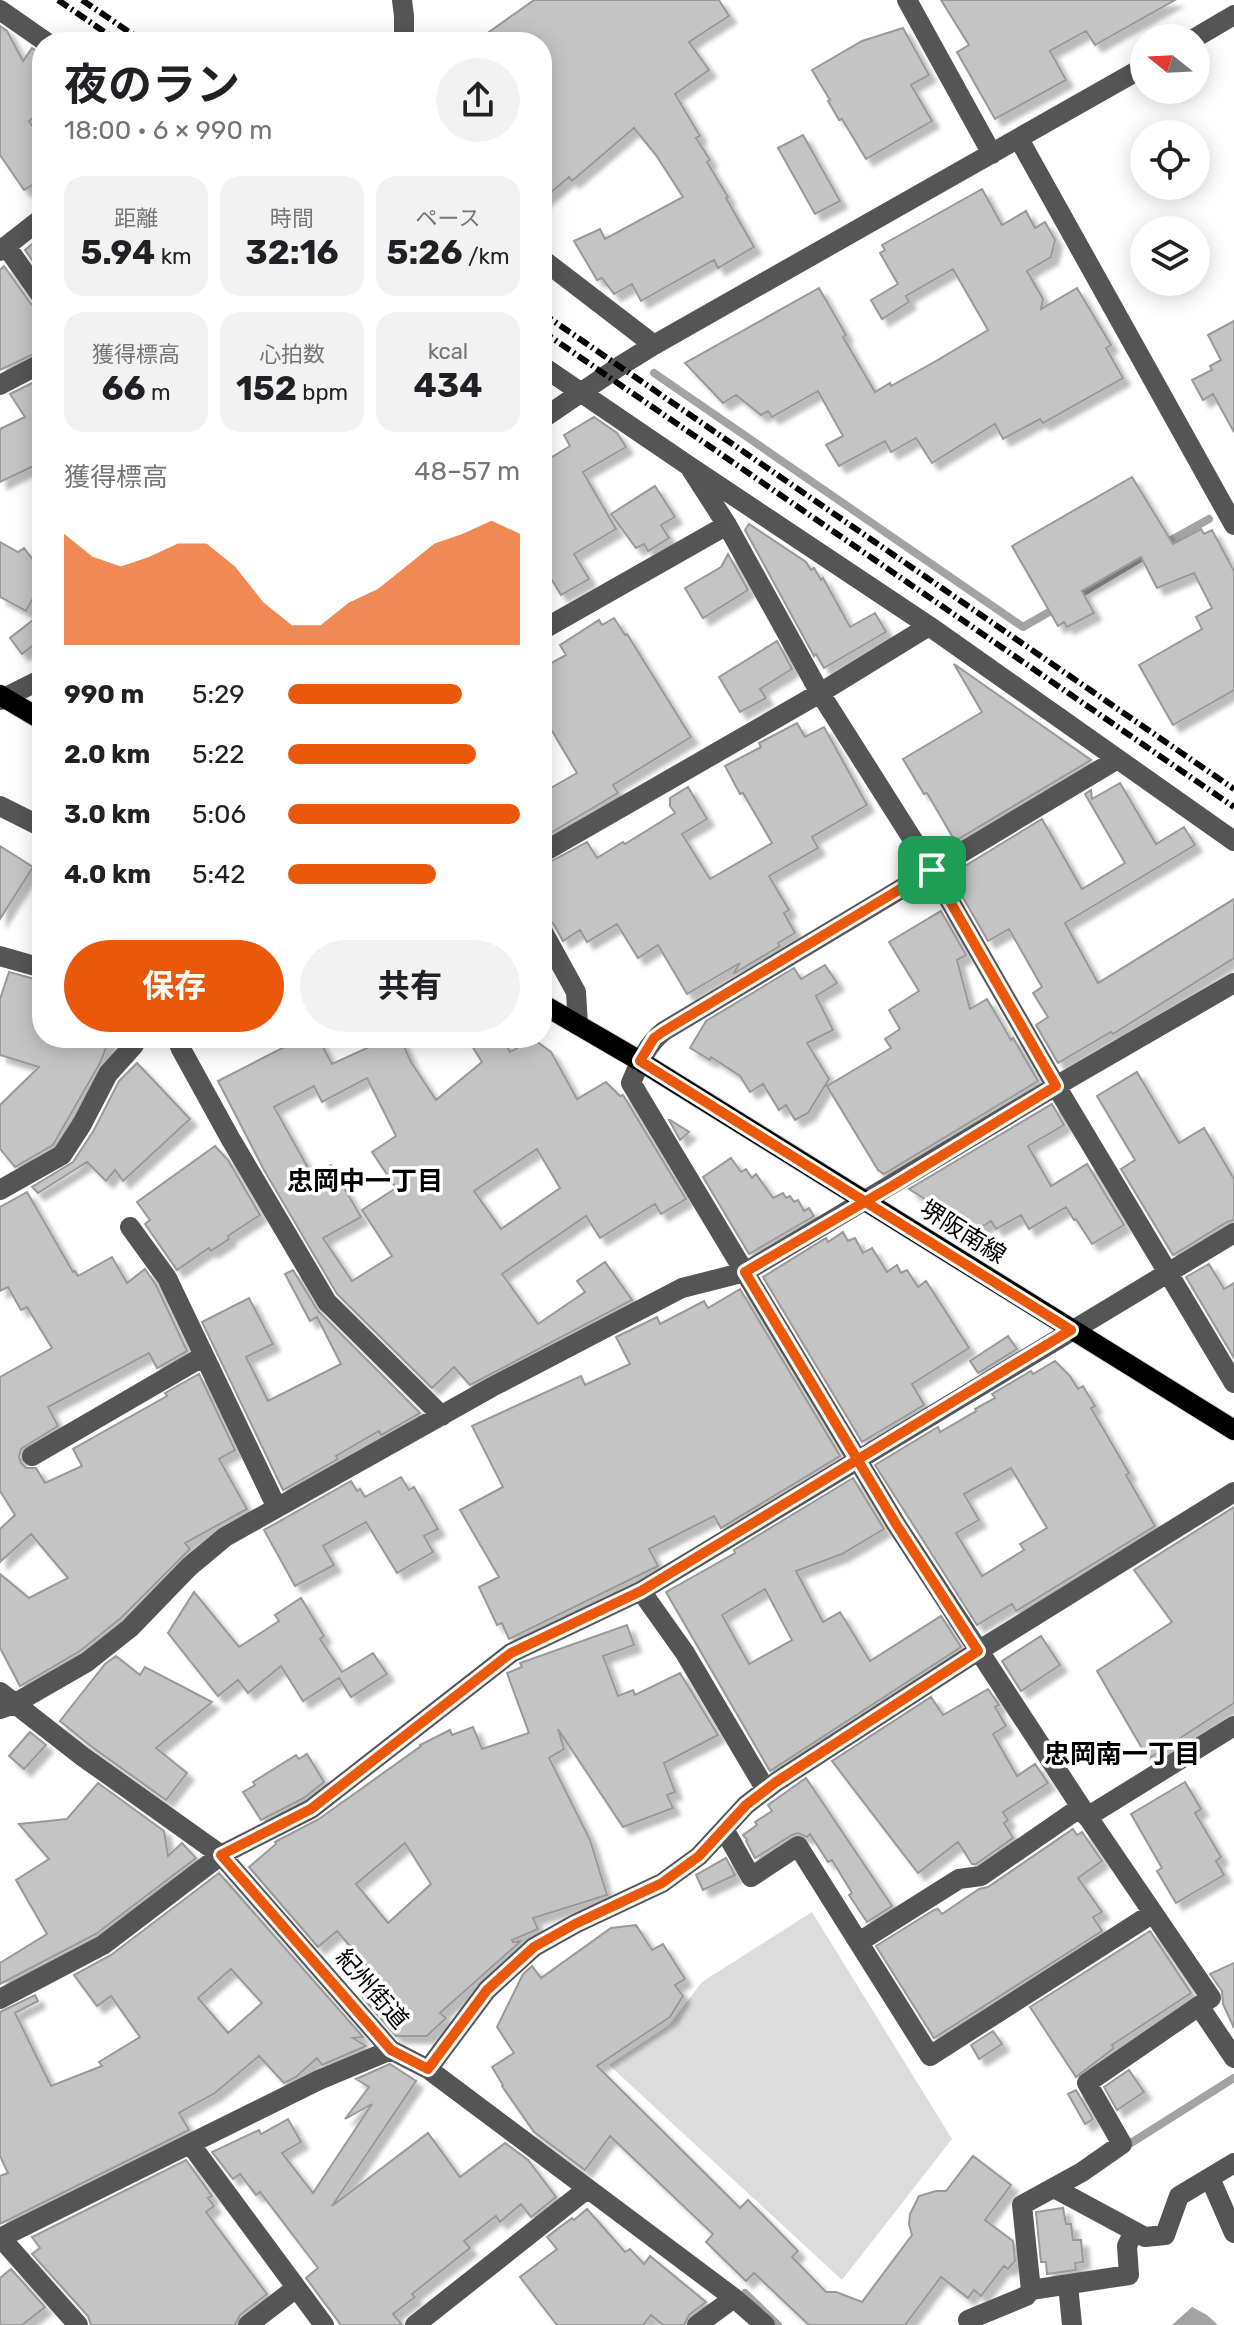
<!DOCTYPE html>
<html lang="ja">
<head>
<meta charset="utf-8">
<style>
	body { margin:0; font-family:Rubik,"Noto Sans JP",sans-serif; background:#f2f2f2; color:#202124; height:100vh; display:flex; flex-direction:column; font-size:30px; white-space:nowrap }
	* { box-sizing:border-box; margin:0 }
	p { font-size:26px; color:#757577 }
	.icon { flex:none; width:44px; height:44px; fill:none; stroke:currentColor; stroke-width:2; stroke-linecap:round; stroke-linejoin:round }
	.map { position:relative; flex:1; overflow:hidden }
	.sheet { position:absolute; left:32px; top:32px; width:520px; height:1016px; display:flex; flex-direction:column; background:#fff; border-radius:32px; box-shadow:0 4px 20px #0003 }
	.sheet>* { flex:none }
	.needle { width:52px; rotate:288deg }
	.controls { position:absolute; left:1130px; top:24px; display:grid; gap:16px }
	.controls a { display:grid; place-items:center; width:80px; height:80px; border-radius:50%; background:#fff; box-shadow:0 4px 20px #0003; font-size:40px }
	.pin { position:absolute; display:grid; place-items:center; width:68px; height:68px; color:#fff; margin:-34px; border-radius:16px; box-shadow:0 4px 12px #0006 }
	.round { display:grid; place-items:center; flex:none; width:84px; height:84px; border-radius:42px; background:#f2f2f2 }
	.summary { display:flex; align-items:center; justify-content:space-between; height:136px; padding:0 32px }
	h1 { font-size:44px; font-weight:700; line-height:60px }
	.figures { display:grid; grid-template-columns:repeat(3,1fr); gap:12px; height:136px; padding:8px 32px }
	.figures div { display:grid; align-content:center; border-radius:20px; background:#f2f2f2; text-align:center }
	.figures b { font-size:34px; font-weight:700 }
	.figures small { font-size:22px; font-weight:400 }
	.figures p { font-size:22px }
	.chart { height:224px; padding:16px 32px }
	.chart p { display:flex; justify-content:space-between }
	.chart svg { width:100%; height:144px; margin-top:8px; fill:#ea580c; opacity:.7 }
	.cta { display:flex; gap:16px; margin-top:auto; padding:16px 32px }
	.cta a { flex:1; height:92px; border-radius:48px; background:#ea580c; color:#fff; font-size:32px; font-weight:700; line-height:92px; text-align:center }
	.cta a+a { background:#f2f2f2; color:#202124 }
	ul { padding:0 32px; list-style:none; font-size:26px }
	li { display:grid; grid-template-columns:128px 96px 1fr; align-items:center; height:60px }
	li i { height:20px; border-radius:10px; background:#ea580c }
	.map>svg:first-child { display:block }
</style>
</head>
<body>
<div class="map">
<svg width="1234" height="2325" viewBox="0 0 1234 2325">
	<defs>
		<filter id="shadow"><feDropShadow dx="7" dy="7" stdDeviation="2" flood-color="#0004"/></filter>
	</defs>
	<rect width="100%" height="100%" fill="#fff"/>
	<!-- green -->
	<path fill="#dcdcdc" d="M812,1912L952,2139L842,2280L609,2065L669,2025L702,1982Z"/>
	<!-- water -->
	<path fill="#a3a3a3" d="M1192,2307L1207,2315L1218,2325H1172Z"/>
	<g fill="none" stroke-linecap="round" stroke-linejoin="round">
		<!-- stream -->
		<path stroke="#a3a3a3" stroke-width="8" d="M654,373L1023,627L1056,608
			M1164,544L1209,519
			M1075,597L1149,553
			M1123,2148L1234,2078
			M745,2293L778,2325"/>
	</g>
	<!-- building -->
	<path fill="#c4c4c4" stroke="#999" stroke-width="2" fill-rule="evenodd" filter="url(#shadow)" d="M534,0H719L729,16L689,42L709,70L675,94L700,136L696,138L710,160L707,162L728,197L726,198L754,247L718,268L714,260L641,301L632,284L614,294L602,278L597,280L574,241L600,229L605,239L683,197L656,155L634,128L572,181L569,177L542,200V42H475Z
		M941,0H1175L1095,45L1086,31L1050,51L1066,80L995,119L957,52L969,45Z
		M0,26L7,31L23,61L32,48L42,54V112L29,121L42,140V179L24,190L0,155Z
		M903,28L929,75L911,85L932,121L866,159L842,119L839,120L828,101L830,100L812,70L862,41Z
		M803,135L840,201L815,214L778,148Z
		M982,189L1002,225L1026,211L1035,228L1045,222L1055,240L1051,257L1027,271L1043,299L1041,309L1077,288L1111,345L1106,348L1123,378L1043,423L1040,419L1003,439L995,424L932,463L916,438L891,452L885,441L839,466L826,445L843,436L818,391L772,417L768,411L761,415L736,395L723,403L685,363L819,288L846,335L843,337L875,392L890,383L891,386L936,361L988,330L953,269L906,296L909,302L882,319L871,300L898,284L880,253L885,250L882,245Z
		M42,236V274L25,250Z
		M4,266L31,304L42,310V350L0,370V270Z
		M1234,321V432L1213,394L1203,400L1192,380L1212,370L1210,366L1221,360L1208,335Z
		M32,383L42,399V462L0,482V429L25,417L10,394Z
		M594,417L617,433L626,447L583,472L616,529L574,554L589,579L561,595L542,564V463L570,446L564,435Z
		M1132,477L1173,544L1201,529L1204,534L1212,530L1234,571V690L1173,725L1139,665L1202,629L1196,617L1212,608L1194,573L1157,588L1141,557L1082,591L1094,613L1067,627L1064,622L1058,626L1012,546Z
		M655,486L675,517L661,525L669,538L648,551L644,544L636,548L611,514Z
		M749,524L806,562L811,570L814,568L821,580L823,578L850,627L875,613L886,632L824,668L816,654L814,656L745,530Z
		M0,542L18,552L24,548L42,572V582L26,611L0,597Z
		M728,554L748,590L703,618L685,588L721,567Z
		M614,618L625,635L627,634L691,737L613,785L618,793L542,838V793L577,773L542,714V668L566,655L560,645L599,620L602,625Z
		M33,620L42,631V638L22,654L10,638Z
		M777,641L792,669L760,689L766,698L740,712L719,677Z
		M954,664L1091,760L955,841L927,793L924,794L903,759L982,712Z
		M797,723L805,737L824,727L867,805L812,837L818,848L769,876L789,910L784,913L795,933L778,943L780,946L733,974L740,963L687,994L658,945L638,958L617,924L587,942L580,930L563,941L553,923L542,917V866L587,842L597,858L623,842L625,844L675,813L670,806V798L688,787L707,819L682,834L710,879L772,843L743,793L740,794L725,766L761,747L759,743Z
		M1120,783L1156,844L1184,827L1195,845L1065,923L1098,983L1234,899V958L1113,1034L1111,1032L1058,1063L1036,1025L1048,1017L1033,993L1042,987L1009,929L988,941L950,875L1042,819L1082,889L1125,863L1085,794L1091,790L1092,799Z
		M0,846L33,867L0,919Z
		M941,911L966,955L957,960L970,1009L987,999L1011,1040L1013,1038L1038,1081L884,1174L878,1170L827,1086L891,1048L885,1039L900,1029L889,1010L919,991L889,942Z
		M825,965L837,983L816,996L833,1030L807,1043L829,1079L808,1113L795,1120L786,1105L779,1110L763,1084L750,1092L740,1076L711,1057L710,1060L690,1048L706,1021L794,968L801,979Z
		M9,972L42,981V1038H110L100,1063L53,1145L15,1167L0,1149V1105L39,1067L0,1055V999Z
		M302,1038H318L332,1064L376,1044L373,1038H400L411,1062L436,1100L482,1062L467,1038H502L510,1052L533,1039L551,1052L577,1099L606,1082L620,1096L623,1095L686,1199L661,1214L655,1204L600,1238L586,1216L502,1274L538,1324L585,1292L577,1281L605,1262L632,1300L470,1385L454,1367L432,1388L337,1294L264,1170L218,1081ZM367,1078L396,1136L372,1152L396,1188L362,1210L392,1256L352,1281L323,1238L361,1217L331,1165L312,1175L274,1107L314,1086L322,1102ZM537,1149L560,1188L501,1229L474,1191Z
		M137,1063L190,1119L123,1181L115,1170L106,1181L87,1162L38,1193L32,1187L73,1162L94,1130L119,1081Z
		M1137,1072L1179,1143L1204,1128L1234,1179V1220L1227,1222L1173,1255L1121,1169L1135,1160L1097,1096Z
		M1052,1104L1064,1125L1028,1146L1051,1186L1087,1164L1124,1225L1092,1244L1076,1219L1074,1220L1066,1207L1029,1229L1021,1215L996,1229L991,1221L976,1231L909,1189Z
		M669,1120H670L689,1132L680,1140Z
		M215,1146L228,1160L260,1215L228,1236L229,1239L211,1251L209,1248L177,1270L145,1224L150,1220L137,1202Z
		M731,1158L741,1172L746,1169L752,1178L756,1174L773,1198L783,1193L786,1198L790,1196L794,1202L798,1200L804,1211L809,1208L814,1216L749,1254L703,1177Z
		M27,1192L73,1272L75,1271L78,1276L112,1257L127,1283L145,1269L156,1285L187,1351L157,1368L149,1353L48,1407L58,1426L21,1449L19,1457L21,1463L26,1468H36L45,1483L82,1466L73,1449L167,1396L165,1393L199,1374L235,1450L219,1459L247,1509L185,1543L190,1549L121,1618L80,1651L20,1686L0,1648V1574L29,1598L68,1578L31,1534L0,1562V1529L15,1515L0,1491V1377L52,1348L27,1307L21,1310L8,1287L0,1291V1207Z
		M843,1232L848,1241L855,1238L863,1253L872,1248L887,1272L897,1265L901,1273L907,1270L918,1287L926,1281L969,1348L912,1384L924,1405L862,1442L763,1277L826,1238L828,1242Z
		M1209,1264L1224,1289L1234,1283V1358L1186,1277Z
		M293,1270L318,1311L420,1413L381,1435L379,1431L336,1456L338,1459L283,1490L202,1322L249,1298L273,1344L246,1357L268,1401L341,1364L317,1317L310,1321L285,1274Z
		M740,1289L840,1456L721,1528L714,1516L649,1549L658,1566L509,1639L502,1623L497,1625L479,1587L499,1577L460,1510L503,1487L472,1426L581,1376L585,1385L630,1364L616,1337L657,1317L660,1324L704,1301L708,1308Z
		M1008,1336L1017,1349L978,1373L970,1361Z
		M1055,1361L1070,1376L1078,1389L1083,1386L1095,1406L1091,1408L1129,1473L1126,1475L1155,1526L1016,1611L1012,1604L977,1625L875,1465L938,1427L940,1432L976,1411L975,1409L995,1398L992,1394L1031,1371L1033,1374ZM1011,1468L1047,1528L1020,1544L1024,1550L982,1576L956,1533L979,1520L964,1494Z
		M401,1477L409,1490L414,1487L438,1529L424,1536L433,1552L397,1573L366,1522L323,1546L334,1565L295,1586L264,1530L351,1481L357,1491L360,1489L365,1497Z
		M853,1478L884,1529L842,1554L796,1571L823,1622L840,1612L870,1661L941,1616L961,1647L770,1771L666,1592L735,1553L734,1550ZM765,1589L792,1640L749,1664L722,1615Z
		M1234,1507V1703L1151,1757L1149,1753L1146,1755L1097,1671L1172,1622L1134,1570Z
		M194,1592L239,1647L279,1621L275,1615L301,1598L324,1636L320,1639L342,1672L373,1653L387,1674L351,1697L339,1678L303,1701L281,1666L248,1693L238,1680L218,1696L168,1633Z
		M627,1625L634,1645L603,1656L618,1696L633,1690L635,1695L680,1673L718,1735L664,1763L675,1792L667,1795L673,1808L623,1827L558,1729L564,1749L549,1758L590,1840L607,1895L533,1918L538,1929L512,1940L513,1942L521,1941L440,2013L446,2018L427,2036H396L363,1998L380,1981L337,1931L318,1947L249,1867L276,1844L275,1842L319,1819L421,1746L420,1745L450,1730L452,1735L473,1727L482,1749L529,1733L507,1673L522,1667L520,1663ZM405,1843L431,1884L388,1923L356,1884Z
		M1041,1636L1060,1665L1021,1691L1002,1661Z
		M116,1656L140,1675L145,1667L212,1702L156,1748L187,1773L166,1800L92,1747L60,1721L105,1664Z
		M988,1689L999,1705L995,1707L1006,1726L993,1734L1017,1776L1035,1764L1048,1783L1003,1812L1008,1820L1004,1823L1013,1838L976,1864H972L958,1842L918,1873L832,1761L931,1697L943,1715Z
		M30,1732L46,1745L24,1769L9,1756Z
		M307,1754L324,1782L304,1798L261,1820L243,1792L255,1785L253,1782L296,1755L299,1759Z
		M806,1778L892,1906L867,1922L849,1895L852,1893L832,1860L828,1862L810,1834L807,1837L798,1833L792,1835L755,1858L746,1841L747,1840L743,1835L757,1825L755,1822L772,1811L768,1805Z
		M1185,1782L1201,1809L1195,1813L1221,1857L1216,1861L1224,1875L1176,1903L1157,1871L1162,1868L1131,1814Z
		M98,1783L164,1831L168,1856L182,1843L196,1858L96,1934L0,1984V1963L47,1934L16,1880L49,1859L19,1824L67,1819Z
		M1073,1829L1077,1835L1082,1832L1102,1861L1078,1878L1102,1912L1093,1917L1102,1931L934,2038L876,1946L934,1910L938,1909L942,1914L979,1889L988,1887Z
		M726,1858L735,1875L703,1890L696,1875Z
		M219,1873L363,2037L353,2038L366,2046L322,2065L317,2058L296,2077L284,2083L259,2056L215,2093L179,2113L189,2130L0,2224V2176L8,2173L0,2156V2012L35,1995L38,2001L15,2013L51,2086L102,2066L99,2062L140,2037L111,1996L97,2006L74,1975L111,1955ZM231,1969L262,2003L228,2033L198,1998Z
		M636,1925L652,1950L663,1944L685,1979L675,1985L683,1996L670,2017L597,2066L740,2208L748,2200L798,2251L792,2257L826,2292H836L862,2302L912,2235L909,2224L910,2214L919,2196L936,2191H946L973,2156L1011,2185L985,2220L1013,2241L1015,2261L1008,2269L1004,2266L981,2296L974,2290L968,2298L941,2277L905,2325H809L754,2273L746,2281L706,2242L713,2234L610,2136L585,2170L534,2132L502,2086L503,2085L492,2067L514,2053L497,2027L523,1974L532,1966L541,1978L611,1928Z
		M1150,1931L1191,1993L1112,2045L1114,2048L1076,2077L1030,2007Z
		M1234,1963V2028L1223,2004L1222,1991L1210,1974Z
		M993,2031L1002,2044L979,2059L971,2045Z
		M390,2064L416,2081L332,2206L428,2133L460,2177L505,2143L528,2160L556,2197L531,2217L521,2204L500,2222L496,2216L464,2241L470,2248L412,2294L415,2297L393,2314L402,2325H341L306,2278L318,2268L260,2192L256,2195L240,2174L233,2179L212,2152L259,2130L261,2134L288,2119L301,2142L282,2153L313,2193L372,2104L345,2119L369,2087L356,2079Z
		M1129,2070L1144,2092L1117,2110L1104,2087Z
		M1076,2090L1093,2119L1085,2124L1068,2094Z
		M186,2160L212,2196L208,2198L214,2206L206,2212L267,2294L240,2315L235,2325H91L88,2316L32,2254L40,2248L32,2237Z
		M1063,2208L1066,2224H1071L1073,2240H1081L1083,2262L1075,2263L1076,2270L1047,2274L1046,2262H1041L1036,2212Z
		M587,2209L625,2252L630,2249L644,2264L650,2256L706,2302L689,2315L684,2325H663L651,2315L643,2325H557L520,2277L557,2249L547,2237L572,2218L574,2220Z
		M11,2269L45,2307L22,2325H0V2278Z"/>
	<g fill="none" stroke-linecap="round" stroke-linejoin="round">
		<!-- major casing -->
		<g stroke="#dbdbdb" stroke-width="22">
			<path id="major" d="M0,695L42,720
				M542,1004L640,1061L1234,1430"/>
		</g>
		<!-- minor -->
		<path stroke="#555" stroke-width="20" d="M402,0L404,16V42
			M907,0L992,154
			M0,10L46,42
			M1195,38L1234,15
			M1019,139L1234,525
			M6,246L42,297
			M0,251L42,218
			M542,259L654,345
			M542,366L689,466L929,626L1234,841
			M0,385L42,363
			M542,419L620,366L654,345L1144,67
			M689,466L727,525L820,693L932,870L1056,1086L1234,1383
			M542,630L727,525
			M0,700L42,679
			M1116,760L664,1031C647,1044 639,1064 631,1083L896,1524L1081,1807L1211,1998L1199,2006L1234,2058
			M0,806L42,827
			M542,853L820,693L929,626
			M542,930L576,992L578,1025
			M0,956L42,968
			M177,1038L181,1049L230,1138L327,1302L442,1416
			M0,1190L62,1155L82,1124L108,1074L134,1045L135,1038
			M130,1227L167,1278L277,1508
			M32,1456L204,1356
			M641,1591L685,1653L766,1790
			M0,1692L82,1756L221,1855L391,2050L428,2069L734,2298L765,2325
			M0,1709L14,1704L87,1662L130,1628L189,1567L225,1537L492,1387L682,1288L745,1272L1056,1086L1234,983
			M1087,1817L1234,1726
			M724,1829L751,1877L798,1846L930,2056L1153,1913
			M859,1942L959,1879L981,1876L1081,1807
			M0,1999L103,1945L221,1855L311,1809L511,1653L641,1591L1234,1233
			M428,2069L487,1990L534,1947L575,1924L662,1883L699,1856L746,1805L776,1782L978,1651L1234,1492
			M191,2145L324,2325
			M1210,2178L1234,2233
			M1054,2188L1145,2237L1165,2235L1179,2196L1234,2163
			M1134,2231L1127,2246L1129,2275L1031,2290L1022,2205L1082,2172L1122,2144L1087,2083L1199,2006
			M0,2237L78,2325
			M0,2238L319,2080L391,2050
			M1068,2285L1072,2325
			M968,2320L1026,2296L1031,2290
			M248,2325L296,2288
			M415,2325L587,2189
			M697,2325L734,2298"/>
		<!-- major -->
		<use href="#major" stroke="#000" stroke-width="20"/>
		<!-- rail -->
		<path stroke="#000" stroke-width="6" stroke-dasharray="12 4 2 4" stroke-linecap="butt" d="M58,0L119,42
			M82,0L144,42
			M542,313L1234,789
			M542,331L1234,807"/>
	</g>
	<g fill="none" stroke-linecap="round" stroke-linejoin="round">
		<!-- route casing -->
		<g stroke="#fff" stroke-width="16">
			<path id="route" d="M932,870L1056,1086L892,1186L745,1272L896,1524L978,1651L776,1782L746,1805L699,1856L662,1883L575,1924L534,1947L487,1990L428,2069L391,2050L221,1855L311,1809L511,1653L641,1591L1071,1330L864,1201L640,1061L654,1038L664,1031L932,870"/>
		</g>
		<!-- route -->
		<use href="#route" stroke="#ea580c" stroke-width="10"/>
	</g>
	<g text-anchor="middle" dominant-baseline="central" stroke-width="7" stroke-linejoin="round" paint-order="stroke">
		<!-- street labels -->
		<g font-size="24" fill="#000" stroke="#fff">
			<text transform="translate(963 1232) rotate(32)">堺阪南線</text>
			<text transform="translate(372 1989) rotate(49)">紀州街道</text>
		</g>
		<!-- neighbourhood labels -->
		<g font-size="26" font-weight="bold" fill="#000" stroke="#fff">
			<text x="365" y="1181">忠岡中一丁目</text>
			<text x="1122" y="1754">忠岡南一丁目</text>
		</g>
	</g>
</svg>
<div class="controls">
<a><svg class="needle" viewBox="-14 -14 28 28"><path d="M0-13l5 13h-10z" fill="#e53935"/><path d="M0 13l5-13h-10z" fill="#757577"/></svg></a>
<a><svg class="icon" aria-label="locate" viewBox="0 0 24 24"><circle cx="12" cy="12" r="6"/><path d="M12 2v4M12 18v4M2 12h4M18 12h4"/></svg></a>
<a><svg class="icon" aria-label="layers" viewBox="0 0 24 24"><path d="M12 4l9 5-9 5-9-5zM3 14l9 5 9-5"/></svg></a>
</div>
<div class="pin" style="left:932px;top:870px;background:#1e9e55"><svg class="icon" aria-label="arrive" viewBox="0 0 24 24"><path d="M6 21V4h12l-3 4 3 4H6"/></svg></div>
<section class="sheet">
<div class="summary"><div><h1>夜のラン</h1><p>18:00 · 6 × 990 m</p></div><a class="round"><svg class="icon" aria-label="share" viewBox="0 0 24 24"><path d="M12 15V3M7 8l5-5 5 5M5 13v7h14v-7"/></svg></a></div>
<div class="figures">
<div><p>距離</p><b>5.94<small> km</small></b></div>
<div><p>時間</p><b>32:16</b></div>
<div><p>ペース</p><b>5:26<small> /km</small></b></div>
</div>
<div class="figures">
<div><p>獲得標高</p><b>66<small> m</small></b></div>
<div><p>心拍数</p><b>152<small> bpm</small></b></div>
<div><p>kcal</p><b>434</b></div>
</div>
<div class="chart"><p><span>獲得標高</span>48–57 m</p>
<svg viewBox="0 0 160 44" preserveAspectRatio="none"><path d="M0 44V10L10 17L20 20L30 17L40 13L50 13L60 20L70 31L80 38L90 38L100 31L110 27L120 20L130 13L140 10L150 6L160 10V44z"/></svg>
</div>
<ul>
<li><b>990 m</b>5:29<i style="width:75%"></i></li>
<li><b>2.0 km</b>5:22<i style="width:81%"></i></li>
<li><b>3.0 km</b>5:06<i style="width:100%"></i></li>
<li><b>4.0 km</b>5:42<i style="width:64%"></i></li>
</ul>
<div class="cta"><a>保存</a><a>共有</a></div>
</section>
</div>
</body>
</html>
